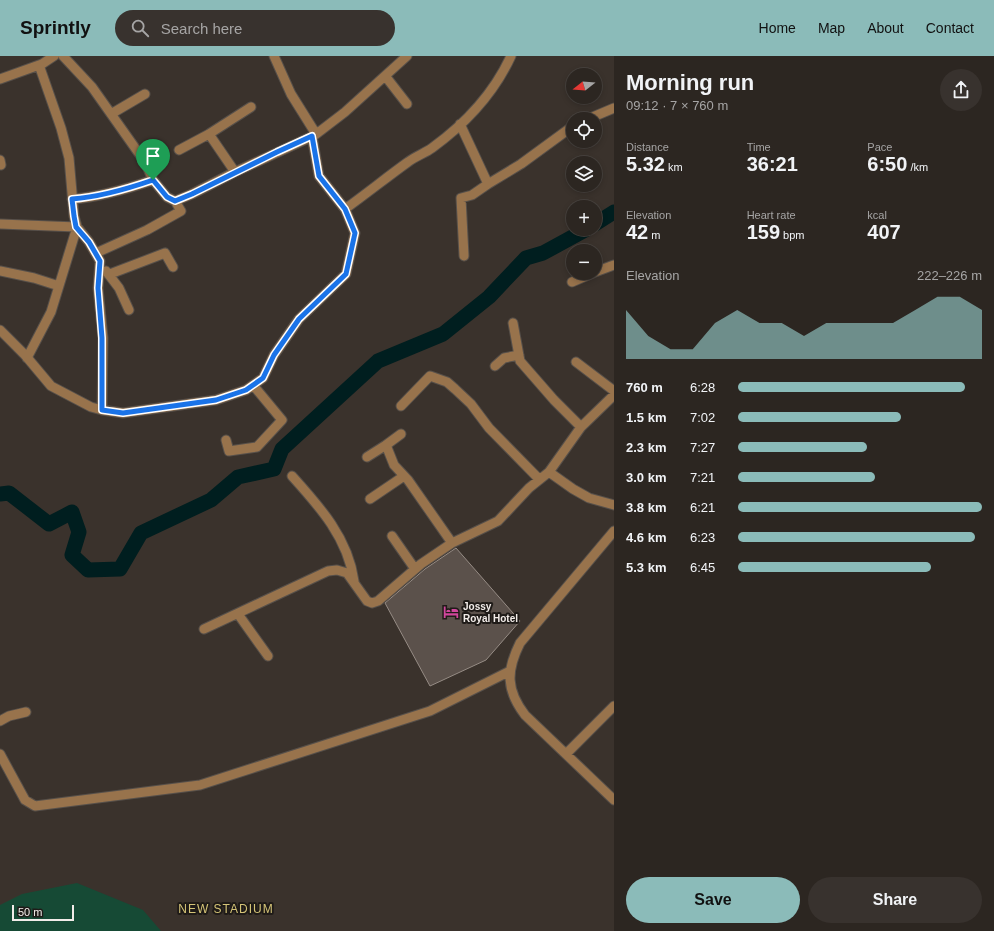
<!DOCTYPE html>
<html lang="en">
<head>
<meta charset="utf-8">
<style>
	body { margin:0; font-family:Helvetica,sans-serif; background:#38322e; color:#f1f3f6; height:100vh; display:flex; flex-direction:column; font-size:15px; white-space:nowrap }
	* { box-sizing:border-box; margin:0 }
	p { font-size:13px; color:#a6a5a5 }
	.icon { flex:none; width:22px; height:22px; fill:none; stroke:currentColor; stroke-width:2; stroke-linecap:round; stroke-linejoin:round }
	.map { position:relative; flex:1; overflow:hidden }
	.drawer { display:flex; flex-direction:column; background:#2c2621; width:380px }
	.drawer>* { flex:none }
	.needle { width:26px; rotate:253deg }
	.tools { position:absolute; left:566px; top:12px; display:grid; gap:8px }
	.tools a { display:grid; place-items:center; width:36px; height:36px; border-radius:50%; background:#2c2621; box-shadow:0 2px 6px #0003,0 0 0 1px #48433f; font-size:20px }
	.scale { position:absolute; left:12px; bottom:10px; width:62px; box-sizing:border-box; padding-left:4px; border:2px solid #f2ece9; border-top:0; font-size:11px; line-height:14px; white-space:nowrap; color:#f2ece9; -webkit-text-stroke:3px #1f1b18; paint-order:stroke }
	.pin { position:absolute; display:grid; place-items:center; width:34px; height:34px; color:#fff; margin:-41px -17px; border-radius:50% 50% 50% 0; rotate:-45deg; box-shadow:0 0 4px #0007 }
	.pin .icon { rotate:45deg }
	.round { display:grid; place-items:center; flex:none; width:42px; height:42px; border-radius:21px; background:#38322e }
	.summary { display:flex; align-items:center; justify-content:space-between; height:68px; padding:0 12px }
	h1 { font-size:22px; font-weight:700; line-height:30px }
	.figures { display:grid; grid-template-columns:repeat(3,1fr); gap:6px; height:68px; padding:4px 12px }
	.figures div { display:grid; align-content:center }
	.figures b { font-size:20px; font-weight:700 }
	.figures small { font-size:11px; font-weight:400 }
	.figures p { font-size:11px }
	.chart { height:112px; padding:8px 12px }
	.chart p { display:flex; justify-content:space-between }
	.chart svg { width:100%; height:72px; margin-top:4px; fill:#8bbbb9; opacity:.7 }
	.action { display:flex; gap:8px; margin-top:auto; padding:8px 12px }
	.action a { flex:1; height:46px; border-radius:24px; background:#8bbbb9; color:#111; font-size:16px; font-weight:700; line-height:46px; text-align:center }
	.action a+a { background:#38322e; color:#f1f3f6 }
	ul { padding:0 12px; list-style:none; font-size:13px }
	li { display:grid; grid-template-columns:64px 48px 1fr; align-items:center; height:30px }
	li i { height:10px; border-radius:5px; background:#8bbbb9 }
	header { display:flex; align-items:center; gap:24px; box-sizing:border-box; height:56px; padding:0 20px; background:#8bbbb9; color:#111 }
	header strong { font-size:19px }
	nav { display:flex; gap:22px; margin-inline-start:auto; font-size:14px }
	.search { width:280px; height:36px; background:#38322e; display:flex; align-items:center; gap:10px; box-sizing:border-box; padding:0 14px; border-radius:22px; color:#a6a5a5; font-size:15px }
	main { display:flex; flex:1; min-height:0 }
	.map>svg:first-child { display:block }
</style>
</head>
<body>
<header>
<strong>Sprintly</strong>
<div class="search"><svg class="icon" aria-label="search" viewBox="0 0 24 24"><circle cx="10" cy="10" r="6"/><path d="M15 15l6 6"/></svg>Search here</div>
<nav><a>Home</a><a>Map</a><a>About</a><a>Contact</a></nav>
</header>
<main>
<div class="map">
<svg width="614" height="875" viewBox="0 0 614 875">
	<rect width="100%" height="100%" fill="#3a322c"/>
	<!-- green -->
	<path fill="#164a35" d="M77,827L143,854L161,875H0V849L22,838Z"/>
	<g fill="none" stroke-linecap="round" stroke-linejoin="round">
		<!-- river -->
		<path stroke="#001e1f" stroke-width="15" d="M595,168L614,156
			M0,438L9,437L49,468L72,456L79,476L72,499L88,514L120,513L141,477L211,444L238,421L274,413L282,393L378,305L443,278L489,241L526,202L543,197L587,173"/>
	</g>
	<!-- building -->
	<path fill="#5b514b" stroke="#968c85" d="M456,492L520,565L486,604L430,630L385,547L425,513Z"/>
	<g fill="none" stroke-linecap="round" stroke-linejoin="round">
		<!-- minor casing -->
		<g stroke="#57504a" stroke-width="11">
			<path id="minor" d="M63,0L92,31L145,106L153,124L167,141L175,145L192,138L235,116L315,79L345,56L407,0
				M274,0L291,38L316,78
				M39,9L61,72L69,102L74,160L77,171L89,186L100,205L98,232L103,282L102,354
				M386,21L407,48
				M0,23L42,8L54,0
				M111,58L145,38
				M588,63L614,52
				M460,68L488,128L521,108L573,70
				M209,78L235,116
				M179,94L209,78L251,51
				M0,104L1,109
				M72,143C100,141 127,133 153,124
				M345,153C366,138 387,121 408,106C416,100 425,97 432,92C465,68 494,37 511,0
				M0,168L77,171L51,256L27,302
				M96,197L147,174L181,155L175,145
				M464,200L461,142L472,139L488,128
				M0,215L34,222L59,230
				M106,215L119,232L129,254
				M595,216L614,209
				M110,218L165,197L173,211
				M572,226L593,217
				M513,267L520,305L554,344L581,371
				M0,274L25,299L51,330L91,351L102,354L123,357L216,344L246,334L263,322L274,299L299,263L346,218L355,177L345,153L319,120L312,80
				M576,306L614,335
				M495,310L504,302L519,299
				M401,350L430,320L447,326L455,333L471,348L489,372L539,423
				M226,384L229,395L257,391L282,364L253,329
				M386,389L401,378
				M367,401L386,389L394,409L408,424L452,487
				M549,416L573,433L589,442L614,449
				M292,420C320,451 348,482 354,525
				M370,443L404,420
				M614,475L520,587C506,615 506,634 525,659L614,744
				M392,480L415,513
				M238,558L268,600
				M204,573L328,515L337,514L347,517L367,545L372,547L378,545L421,508L452,487L498,465L529,432L549,416L581,371L614,339
				M0,665L9,660L26,656
				M0,698L25,744L35,750L200,729L430,655L510,615
				M566,698L614,650"/>
		</g>
		<!-- minor -->
		<use href="#minor" stroke="#98734c" stroke-width="9"/>
	</g>
	<g fill="none" stroke-linecap="round" stroke-linejoin="round">
		<!-- route casing -->
		<g stroke="#fff" stroke-width="8">
			<path id="route" d="M312,80L319,120L345,153L355,177L346,218L299,263L274,299L263,322L246,334L216,344L123,357L102,354V282L98,232L100,205L89,186L76,171L74,160L72,143C100,141 127,133 153,124L167,141L175,145L192,138L277,96Z"/>
		</g>
		<!-- route -->
		<use href="#route" stroke="#1a73e8" stroke-width="5"/>
	</g>
	<!-- icons -->
	<defs>
		<g id="hotel-bare" transform="scale(1.2)"><path d="M-6-4.5h1.5V1H6V5H4.5V3h-9V5H-6ZM-4 0a1.8 1.8 0 1 1 3.6 0ZM.5 0V-2.5h3Q6-2.5 6 0Z" fill="#d1479c" stroke="#1f1b18" stroke-width="2.5" paint-order="stroke"/></g>
	</defs>
	<g fill-rule="evenodd">
		<use href="#hotel-bare" x="451" y="556"/>
	</g>
	<g text-anchor="middle" dominant-baseline="central" stroke-width="4" stroke-linejoin="round" paint-order="stroke">
		<!-- poi labels -->
		<g font-size="10" font-weight="bold" fill="#f2ece9" stroke="#1f1b18" text-anchor="start">
			<text x="463" y="550">Jossy<tspan x="463" dy="12">Royal Hotel</tspan></text>
		</g>
		<!-- quarter labels -->
		<g font-size="12" letter-spacing="1" fill="#d5c477" stroke="#1f1b18">
			<text x="226" y="853">NEW STADIUM</text>
		</g>
	</g>
</svg>
<div class="tools">
<a><svg class="needle" viewBox="-14 -14 28 28"><path d="M0-13l5 13h-10z" fill="#e53935"/><path d="M0 13l5-13h-10z" fill="#a6a5a5"/></svg></a>
<a><svg class="icon" aria-label="locate" viewBox="0 0 24 24"><circle cx="12" cy="12" r="6"/><path d="M12 2v4M12 18v4M2 12h4M18 12h4"/></svg></a>
<a><svg class="icon" aria-label="layers" viewBox="0 0 24 24"><path d="M12 4l9 5-9 5-9-5zM3 14l9 5 9-5"/></svg></a>
<a>+</a>
<a>−</a>
</div>
<div class="scale">50 m</div>
<div class="pin" style="left:153px;top:124px;background:#1e9e55"><svg class="icon" aria-label="arrive" viewBox="0 0 24 24"><path d="M6 21V4h12l-3 4 3 4H6"/></svg></div>
</div>
<section class="drawer">
<div class="summary"><div><h1>Morning run</h1><p>09:12 · 7 × 760 m</p></div><a class="round"><svg class="icon" aria-label="share" viewBox="0 0 24 24"><path d="M12 15V3M7 8l5-5 5 5M5 13v7h14v-7"/></svg></a></div>
<div class="figures">
<div><p>Distance</p><b>5.32<small> km</small></b></div>
<div><p>Time</p><b>36:21</b></div>
<div><p>Pace</p><b>6:50<small> /km</small></b></div>
</div>
<div class="figures">
<div><p>Elevation</p><b>42<small> m</small></b></div>
<div><p>Heart rate</p><b>159<small> bpm</small></b></div>
<div><p>kcal</p><b>407</b></div>
</div>
<div class="chart"><p><span>Elevation</span>222–226 m</p>
<svg viewBox="0 0 160 44" preserveAspectRatio="none"><path d="M0 44V14L10 30L20 38L30 38L40 22L50 14L60 22L70 22L80 30L90 22L100 22L110 22L120 22L130 14L140 6L150 6L160 14V44z"/></svg>
</div>
<ul>
<li><b>760 m</b>6:28<i style="width:93%"></i></li>
<li><b>1.5 km</b>7:02<i style="width:67%"></i></li>
<li><b>2.3 km</b>7:27<i style="width:53%"></i></li>
<li><b>3.0 km</b>7:21<i style="width:56%"></i></li>
<li><b>3.8 km</b>6:21<i style="width:100%"></i></li>
<li><b>4.6 km</b>6:23<i style="width:97%"></i></li>
<li><b>5.3 km</b>6:45<i style="width:79%"></i></li>
</ul>
<div class="action"><a>Save</a><a>Share</a></div>
</section>
</main>
</body>
</html>
